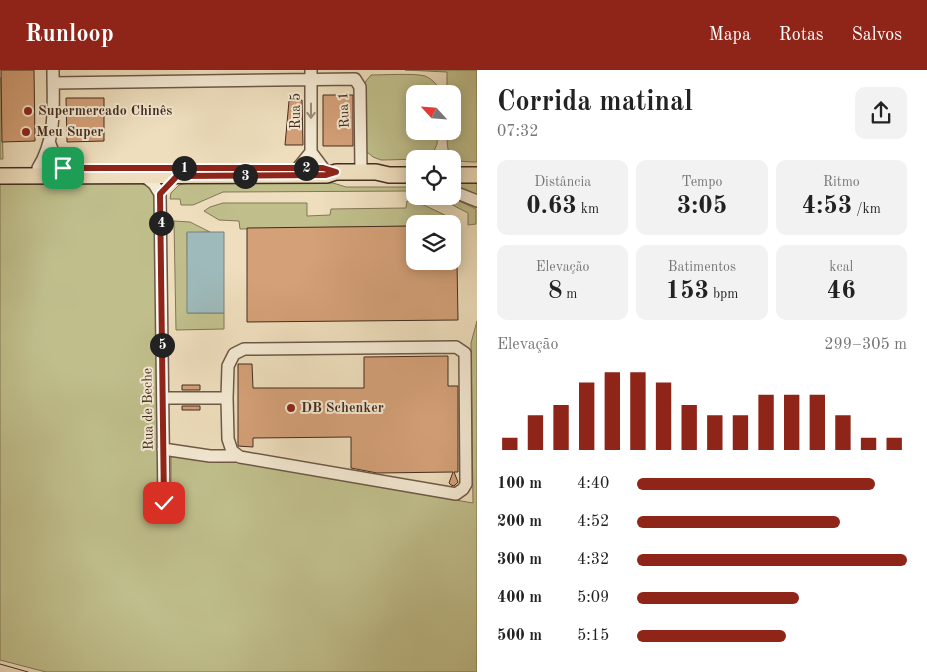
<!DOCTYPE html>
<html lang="pt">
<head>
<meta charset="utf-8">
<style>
	body { margin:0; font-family:"Old Standard TT",serif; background:#f2f2f2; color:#222; height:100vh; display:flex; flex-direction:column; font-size:19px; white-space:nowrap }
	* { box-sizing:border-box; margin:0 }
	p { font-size:16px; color:#767676 }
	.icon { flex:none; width:28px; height:28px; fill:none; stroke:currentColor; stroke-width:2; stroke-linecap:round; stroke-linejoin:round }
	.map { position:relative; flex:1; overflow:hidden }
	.sheet { display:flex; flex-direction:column; background:#fff; width:450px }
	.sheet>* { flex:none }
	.needle { width:32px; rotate:296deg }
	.tools { position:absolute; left:406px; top:15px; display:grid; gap:10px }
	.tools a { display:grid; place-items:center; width:55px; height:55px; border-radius:10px; background:#fff; box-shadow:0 2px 12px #0003; font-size:25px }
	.pin { position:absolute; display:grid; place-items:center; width:42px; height:42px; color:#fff; margin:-21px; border-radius:10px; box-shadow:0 2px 8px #0006 }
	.km { position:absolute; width:25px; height:25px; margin:-12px; border-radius:50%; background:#222; color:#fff; font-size:14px; line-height:25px; text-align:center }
	.round { display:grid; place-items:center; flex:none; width:52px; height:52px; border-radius:10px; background:#f2f2f2 }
	.headline { display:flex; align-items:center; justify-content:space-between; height:85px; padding:0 20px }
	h1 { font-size:28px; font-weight:600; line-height:38px }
	.figures { display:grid; grid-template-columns:repeat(3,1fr); gap:8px; height:85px; padding:5px 20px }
	.figures div { display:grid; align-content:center; border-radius:10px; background:#f2f2f2; text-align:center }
	.figures b { font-size:25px; font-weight:600 }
	.figures small { font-size:14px; font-weight:400 }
	.figures p { font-size:14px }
	.chart { height:140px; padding:10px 20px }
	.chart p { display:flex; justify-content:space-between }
	.chart svg { width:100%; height:90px; margin-top:5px; stroke:#8f2418; stroke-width:6 }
	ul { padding:0 20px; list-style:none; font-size:16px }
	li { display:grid; grid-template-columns:80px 60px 1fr; align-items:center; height:38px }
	li i { height:12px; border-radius:6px; background:#8f2418 }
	header { display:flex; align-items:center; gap:30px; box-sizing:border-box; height:70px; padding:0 25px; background:#8f2418; color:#fff }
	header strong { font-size:24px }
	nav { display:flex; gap:28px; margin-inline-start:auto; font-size:18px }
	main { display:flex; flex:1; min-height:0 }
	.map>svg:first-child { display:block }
</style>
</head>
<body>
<header>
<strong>Runloop</strong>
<nav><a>Mapa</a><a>Rotas</a><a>Salvos</a></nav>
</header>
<main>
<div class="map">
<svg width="477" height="602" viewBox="0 0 477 602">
	<rect width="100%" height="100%" fill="#eedebd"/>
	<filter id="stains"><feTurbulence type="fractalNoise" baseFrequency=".004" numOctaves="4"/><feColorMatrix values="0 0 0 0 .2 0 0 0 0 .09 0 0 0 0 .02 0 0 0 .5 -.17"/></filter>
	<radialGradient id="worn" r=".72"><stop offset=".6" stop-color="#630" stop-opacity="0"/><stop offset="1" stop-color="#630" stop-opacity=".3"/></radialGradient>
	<!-- green -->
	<path fill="#c0bf8c" stroke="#827656" d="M405,0H477V92C449,92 447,89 447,61H452V24H447V2Z
		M371,5C384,5 414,3 425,6C432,9 440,16 440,24H415V61H438L437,74L433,83L426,89L381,90L373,87L367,82L363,75V18L366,11Z
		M0,8H1L3,89H0Z
		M452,107H477V128L453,117Z
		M140,113C151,116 153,122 155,132L160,438H171V381L473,433L471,273L477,251V602H46L0,590V114Z
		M189,113H333L346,117H415V121L223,122L193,135H181L180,129H170L171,123L179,115Z
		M435,126H449L476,139V154L468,155V143Z
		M407,131L424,135L453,149L456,151L457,156H453L452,154H415V156L240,159L239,151L219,150L204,141L210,137L223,133H307V146L330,145L331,139L406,138Z
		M174,151L190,152L210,162L187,163L188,243H224V259L176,260Z"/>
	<!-- water -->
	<path fill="#9ebabb" stroke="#7a827d" d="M187,162H224V243H187Z"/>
	<!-- building -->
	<path fill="#d4a078" stroke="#442d1f" d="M1,0H34L35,71L2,72Z
		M323,25H353V76H323Z
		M66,28H104V71L67,72Z
		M302,30L303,75H285L289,31Z
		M415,156V191H457L458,250L247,252V158Z
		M448,286V316H458V402H454L458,412L454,416L451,415L449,413L453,402L377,403L351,398V367L253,368V377L238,376V294H252L253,318H364V287Z
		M182,315H200V320H182Z
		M182,336H200V340H182Z"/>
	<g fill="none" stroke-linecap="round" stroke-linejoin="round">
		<!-- minor casing -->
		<g stroke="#6e5946" stroke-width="14">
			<path id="minor" d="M311,0V82L323,98
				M53,13L355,9L360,17L361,102
				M50,74L55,87L63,98
				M38,98C57,68 53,33 53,0
				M298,98L311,82
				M144,106L154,114L160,124L164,433
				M452,121L477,131
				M163,328H227L228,296L234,284L244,279L456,277L465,283L466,414L463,419L456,424L240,387L232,381L228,369L227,328
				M163,379L210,386H238"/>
		</g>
		<!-- major casing -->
		<g stroke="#442d1f" stroke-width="18">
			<path id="major" d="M452,105H477
				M0,106L327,105L336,102H376L389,105H415"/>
		</g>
		<!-- minor -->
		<use href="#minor" stroke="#f4ead4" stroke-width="11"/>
		<!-- major -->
		<use href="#major" stroke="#eedebd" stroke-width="15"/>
		<!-- tram -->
		<path stroke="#442d1f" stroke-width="1" d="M0,594L28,602"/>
	</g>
	<!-- one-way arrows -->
	<defs><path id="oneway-shaft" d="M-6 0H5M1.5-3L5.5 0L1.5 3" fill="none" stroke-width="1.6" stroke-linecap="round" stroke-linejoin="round" transform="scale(1.25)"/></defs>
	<use stroke="#9c8c7a" href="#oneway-shaft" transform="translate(311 41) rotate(90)"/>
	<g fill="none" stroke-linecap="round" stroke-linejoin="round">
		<!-- route casing -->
		<g stroke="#fff" stroke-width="10">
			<path id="route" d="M63,98H323L336,102L326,105L177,106L160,124L164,433"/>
		</g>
		<!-- route -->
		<use href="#route" stroke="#8f2418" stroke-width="6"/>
	</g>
	<!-- markers -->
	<g fill="#8f2418" stroke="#f4ead4" stroke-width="2">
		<circle cx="28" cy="41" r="5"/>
		<circle cx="26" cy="62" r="5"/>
		<circle cx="291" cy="338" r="5"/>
	</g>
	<g text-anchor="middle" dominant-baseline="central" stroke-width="4" stroke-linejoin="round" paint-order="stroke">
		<!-- street labels -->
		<g font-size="14" fill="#442d1f" stroke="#f4ead4">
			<text transform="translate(344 40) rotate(-93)">Rua 1</text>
			<text transform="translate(296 41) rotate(-90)">Rua 5</text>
			<text transform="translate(148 339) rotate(-91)">Rua de Beche</text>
		</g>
		<!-- poi labels -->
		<g font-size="14" font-weight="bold" fill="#442d1f" stroke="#f4ead4" text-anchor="start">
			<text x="38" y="41">Supermercado Chinês</text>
			<text x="36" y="62">Meu Super</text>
			<text x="301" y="338">DB Schenker</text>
		</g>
	</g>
	<rect width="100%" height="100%" filter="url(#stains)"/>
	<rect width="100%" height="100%" fill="url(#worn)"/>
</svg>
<div class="tools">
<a><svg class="needle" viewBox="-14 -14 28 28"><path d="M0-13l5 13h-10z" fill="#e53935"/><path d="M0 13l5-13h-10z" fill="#767676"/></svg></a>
<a><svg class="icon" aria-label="locate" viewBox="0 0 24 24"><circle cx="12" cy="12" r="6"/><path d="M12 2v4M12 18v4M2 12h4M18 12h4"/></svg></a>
<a><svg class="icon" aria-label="layers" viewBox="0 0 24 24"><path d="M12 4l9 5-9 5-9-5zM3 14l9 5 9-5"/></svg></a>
</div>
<div class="pin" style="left:63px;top:98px;background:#1e9e55"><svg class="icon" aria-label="arrive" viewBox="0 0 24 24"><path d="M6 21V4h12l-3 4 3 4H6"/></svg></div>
<div class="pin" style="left:164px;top:433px;background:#d93025"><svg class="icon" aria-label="check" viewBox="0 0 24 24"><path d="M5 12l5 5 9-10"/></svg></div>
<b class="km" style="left:184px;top:98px">1</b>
<b class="km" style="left:306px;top:98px">2</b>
<b class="km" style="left:245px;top:106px">3</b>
<b class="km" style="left:161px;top:153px">4</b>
<b class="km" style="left:162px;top:275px">5</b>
</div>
<section class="sheet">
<div class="headline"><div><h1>Corrida matinal</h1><p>07:32</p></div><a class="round"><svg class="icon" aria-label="share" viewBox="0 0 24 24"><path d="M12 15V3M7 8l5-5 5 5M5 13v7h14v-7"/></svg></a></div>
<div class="figures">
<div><p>Distância</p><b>0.63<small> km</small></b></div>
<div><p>Tempo</p><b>3:05</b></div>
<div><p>Ritmo</p><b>4:53<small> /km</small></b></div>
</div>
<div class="figures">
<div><p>Elevação</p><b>8<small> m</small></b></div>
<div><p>Batimentos</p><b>153<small> bpm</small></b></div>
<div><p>kcal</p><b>46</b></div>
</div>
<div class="chart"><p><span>Elevação</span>299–305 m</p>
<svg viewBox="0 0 160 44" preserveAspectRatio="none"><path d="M5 44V38M15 44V27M25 44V22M35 44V11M45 44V6M55 44V6M65 44V11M75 44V22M85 44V27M95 44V27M105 44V17M115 44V17M125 44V17M135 44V27M145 44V38M155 44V38"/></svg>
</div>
<ul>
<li><b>100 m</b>4:40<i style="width:88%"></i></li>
<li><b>200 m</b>4:52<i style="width:75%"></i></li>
<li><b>300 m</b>4:32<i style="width:100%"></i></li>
<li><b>400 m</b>5:09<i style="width:60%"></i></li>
<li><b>500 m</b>5:15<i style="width:55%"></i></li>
</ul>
</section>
</main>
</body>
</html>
